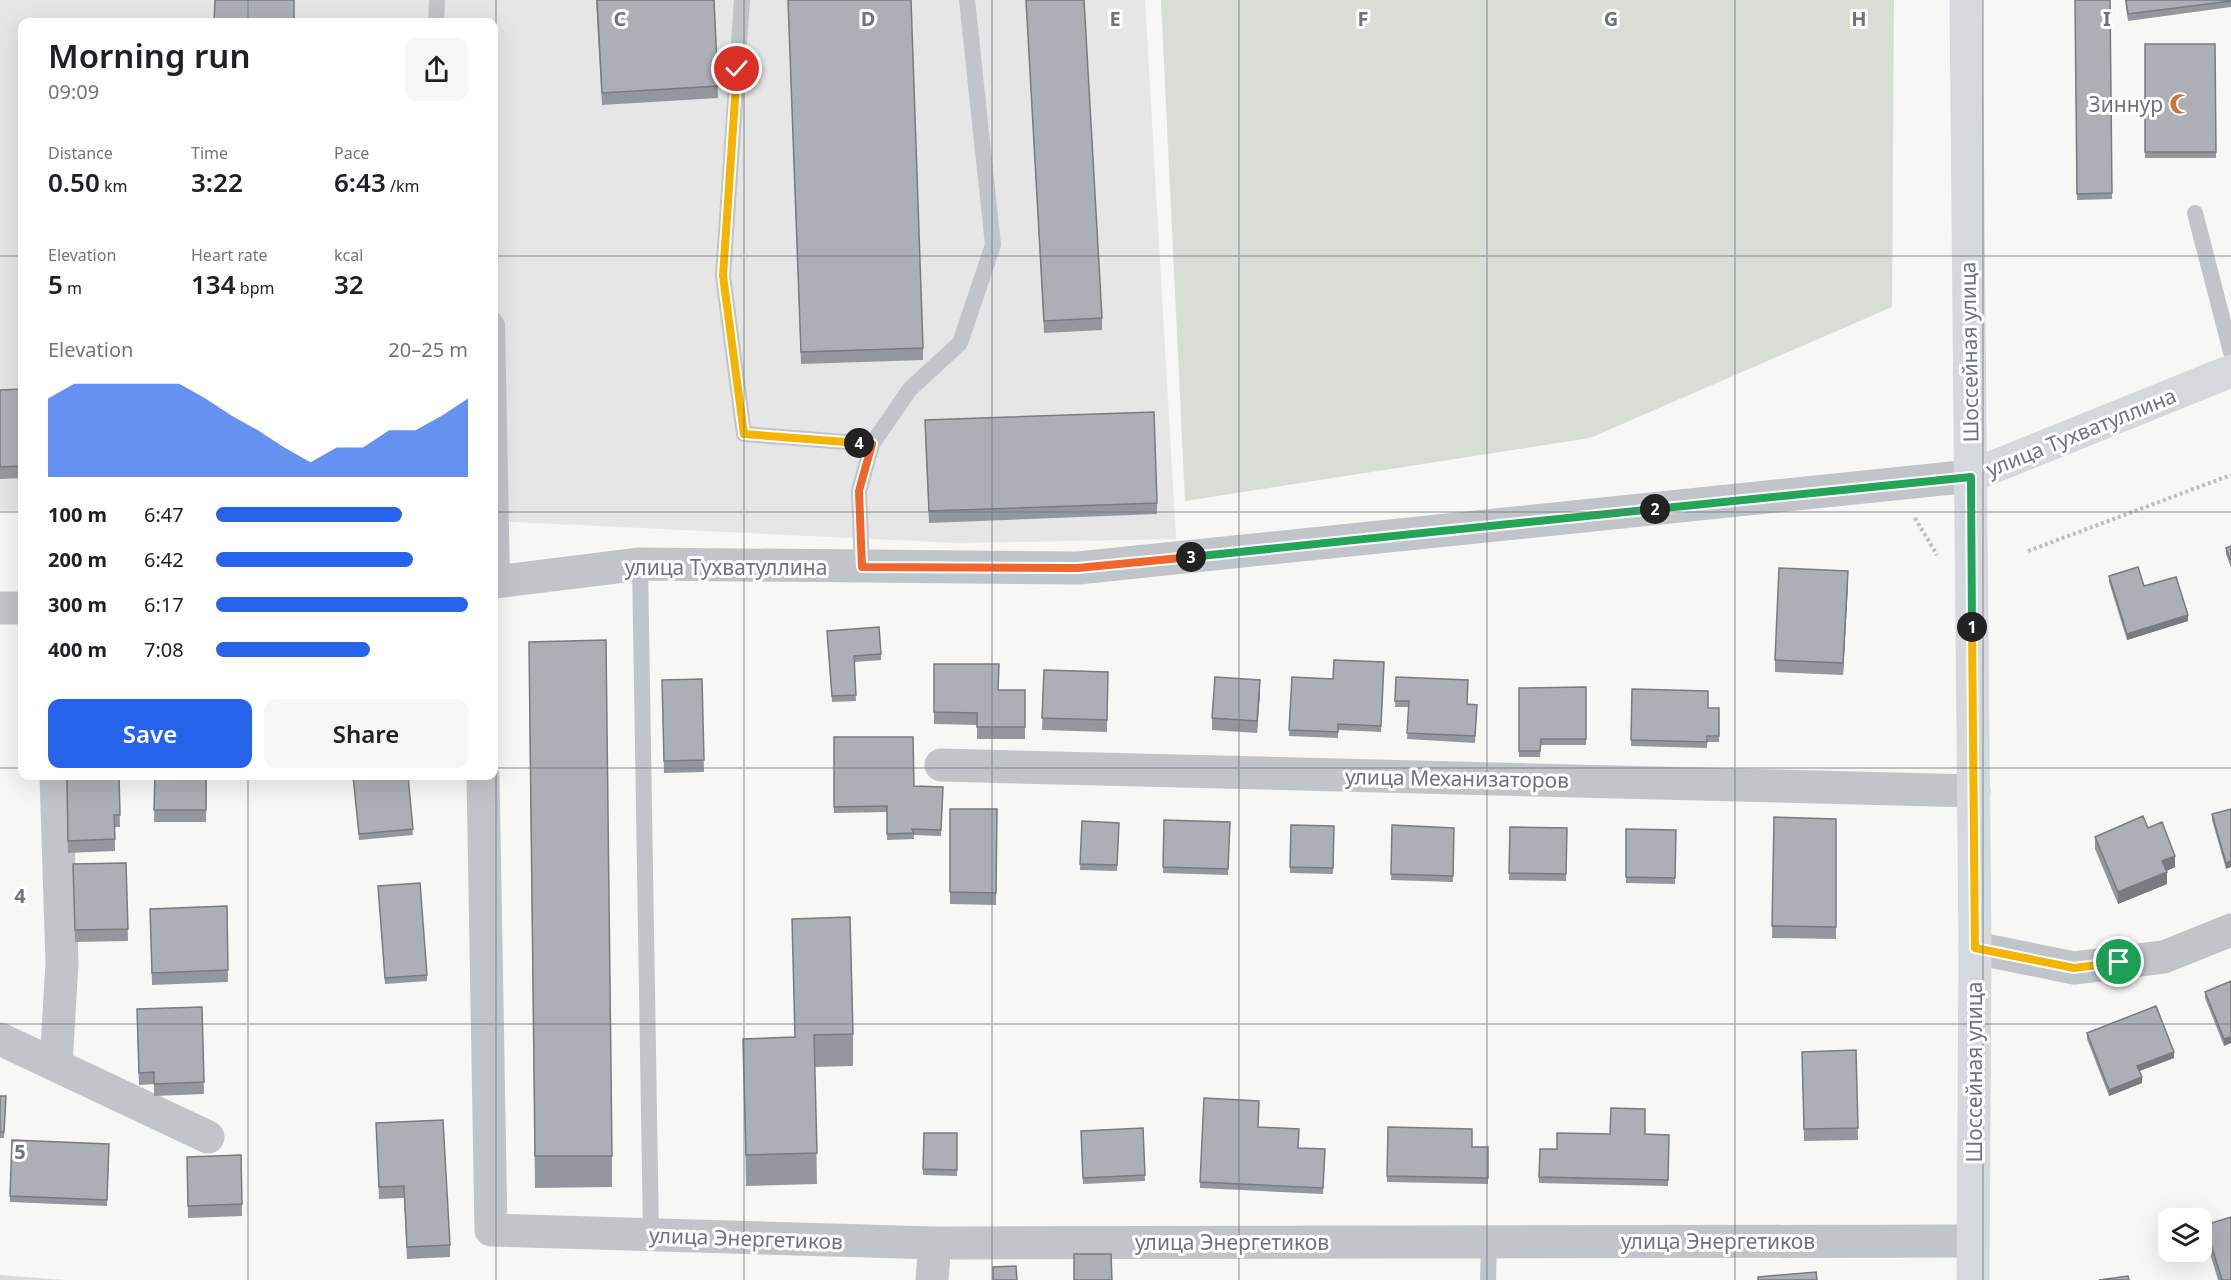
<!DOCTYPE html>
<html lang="en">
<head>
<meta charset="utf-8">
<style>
	body { margin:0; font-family:"Noto Sans",sans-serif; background:#f6f6f6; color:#202124; height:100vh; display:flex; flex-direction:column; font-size:22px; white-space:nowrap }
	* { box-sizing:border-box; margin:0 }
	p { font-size:20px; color:#757577 }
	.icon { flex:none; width:33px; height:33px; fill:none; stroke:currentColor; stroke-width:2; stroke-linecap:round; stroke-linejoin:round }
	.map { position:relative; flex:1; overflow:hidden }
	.sheet { position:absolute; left:18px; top:18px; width:480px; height:762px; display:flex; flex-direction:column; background:#fff; border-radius:12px; box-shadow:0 6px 24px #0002 }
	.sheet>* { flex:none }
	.buttons { position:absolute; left:2158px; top:1208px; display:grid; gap:12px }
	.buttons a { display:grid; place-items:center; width:54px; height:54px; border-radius:12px; background:#fff; box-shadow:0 6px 24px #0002; font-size:30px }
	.pin { position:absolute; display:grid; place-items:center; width:51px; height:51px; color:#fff; margin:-26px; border:3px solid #fff; border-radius:50%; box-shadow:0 2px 6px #0007 }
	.km { position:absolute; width:30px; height:30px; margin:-15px; border-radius:50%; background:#222; color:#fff; font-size:16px; line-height:30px; text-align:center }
	.round { display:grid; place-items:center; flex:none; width:63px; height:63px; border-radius:12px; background:#f6f6f6 }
	.headline { display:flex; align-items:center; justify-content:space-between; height:102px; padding:0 30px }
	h1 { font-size:33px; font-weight:600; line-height:45px }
	.stats { display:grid; grid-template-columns:repeat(3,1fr); gap:9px; height:102px; padding:6px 30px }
	.stats div { display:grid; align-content:center }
	.stats b { font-size:26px; font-weight:600 }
	.stats small { font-size:16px; font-weight:400 }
	.stats p { font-size:16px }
	.chart { height:168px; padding:12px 30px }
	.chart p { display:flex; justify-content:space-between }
	.chart svg { width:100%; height:108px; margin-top:6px; fill:#2563eb; opacity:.7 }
	.button { display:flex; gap:12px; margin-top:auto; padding:12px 30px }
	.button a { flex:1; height:69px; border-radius:12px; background:#2563eb; color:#fff; font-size:24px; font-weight:600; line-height:69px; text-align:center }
	.button a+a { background:#f6f6f6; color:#202124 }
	ul { padding:0 30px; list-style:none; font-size:20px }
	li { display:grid; grid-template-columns:96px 72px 1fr; align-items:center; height:45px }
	li i { height:15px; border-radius:8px; background:#2563eb }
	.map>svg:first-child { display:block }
</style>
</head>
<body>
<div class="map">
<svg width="2231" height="1280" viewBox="0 0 2231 1280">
	<rect width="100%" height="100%" fill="#f7f7f5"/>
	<!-- built -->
	<path fill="#e5e6e5" d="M0,0H1145L1176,539L957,543L494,521V22H22V510L0,511Z"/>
	<!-- green -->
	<path fill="#d8ded6" d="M1161,0H1894L1892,307L1590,438L1185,501Z
		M0,1275L65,1280H0Z"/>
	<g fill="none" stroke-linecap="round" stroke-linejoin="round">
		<!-- path -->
		<path stroke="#bbbdc0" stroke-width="4" stroke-dasharray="3 3" stroke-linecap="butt" d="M1915,518L1937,555
			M2028,551L2231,475"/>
		<!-- service -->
		<path stroke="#c1c4c8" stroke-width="16" d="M742,0L723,276L744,434L872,444
			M436,22L437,0
			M2195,213L2231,352
			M494,320L497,324L502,581
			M640,564L651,1235
			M862,567L859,491L872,444L910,389L960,343L993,245L967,0
			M1488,1280L1489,1242"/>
		<!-- minor -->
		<path stroke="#c1c4c8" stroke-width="33" d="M494,582L640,564L1078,568L1971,476
			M0,608H22
			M941,765L1974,791
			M56,776L62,963L56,1065
			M483,776L491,1230L935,1243L1973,1241
			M1975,948L2074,968L2164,957L2231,930
			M0,1039L208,1137
			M932,1280L935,1243"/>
		<!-- primary -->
		<path stroke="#d5d8dc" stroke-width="33" d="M1966,0L1975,948L1973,1280
			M1971,476L2231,371"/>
	</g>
	<!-- wall -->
	<path fill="#94979d" d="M596,0H714L718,98L602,105Z
		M788,0L923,348V360L801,364Z
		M1026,0L1102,318V330L1044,333Z
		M2075,0H2110L2112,199L2077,200Z
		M2125,0H2231V7L2128,21Z
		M2145,44H2215L2216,158H2145Z
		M22,389V478L0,479V390Z
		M925,432L1157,503V514L929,523Z
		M2231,546V568L2226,554V548Z
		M2109,576L2144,586L2188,621L2127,640L2109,582Z
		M1848,583L1843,675L1775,672V660Z
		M827,637L881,654V660L854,662L856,701L832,702Z
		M1384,662L1381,732L1338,730V738L1289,736L1292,677L1333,679Z
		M934,664L998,690H1025V739H977V725L934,724Z
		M1044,670L1108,672L1107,732L1042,730Z
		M529,673L612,1156V1187L535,1188Z
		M1396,677L1468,704L1477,705L1475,743L1407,739L1409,707H1395Z
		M702,679L704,772L664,773L662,680Z
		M1586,687V745H1541L1540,757H1519V688Z
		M1632,689L1708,708H1719V742H1707V748L1631,746Z
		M1260,692L1257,733L1212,730V718Z
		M834,737L914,786L943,787L941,836L914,835V839L887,840V812L834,813Z
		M66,776H119L120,827H115V851L68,853Z
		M155,776H207L206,822H154Z
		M353,776H408L413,835L359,840Z
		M950,809H997L996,905L950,904Z
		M2231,809L2226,869L2212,820V814Z
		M1774,817L1836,819V939L1772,938Z
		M1164,820L1230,822L1228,875L1163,873Z
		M1082,821L1119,823L1117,871L1080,870Z
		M1291,825L1334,826L1333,874L1290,873Z
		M1392,825L1454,828L1453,882L1391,880Z
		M1510,827L1567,828L1566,881L1509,880Z
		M2148,828L2175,867L2166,871L2167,884L2118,904L2095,849V837Z
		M1626,829L1676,830L1675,884L1626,883Z
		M126,863L128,941L75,942L73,864Z
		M378,886L427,975V981L385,984Z
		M227,906L228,982L152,985L150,909Z
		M792,919L853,1034V1066L815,1067L817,1184L746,1186L743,1039L795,1037Z
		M2231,981L2224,1046L2205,998V992Z
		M202,1007L204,1094L154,1096V1084L139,1085L137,1021Z
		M2087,1033L2174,1058L2139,1071L2142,1083L2109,1096L2087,1039Z
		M1856,1050L1858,1140L1804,1141L1802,1052Z
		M0,1096H6L4,1138H0Z
		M376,1123L450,1245V1257L407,1259L404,1198L379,1199Z
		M1258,1127L1299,1148L1325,1149L1323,1194L1200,1188V1182Z
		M1388,1127L1472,1147H1488V1184L1387,1182Z
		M1143,1128L1145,1181L1083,1184L1081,1131Z
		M924,1133H957V1176L923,1175Z
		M1645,1134L1669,1135L1668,1186L1539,1183L1540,1149H1557Z
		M12,1140L109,1144L107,1206L10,1202Z
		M241,1155L242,1216L188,1218L187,1157Z
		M2205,1225L2231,1280H2218L2205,1237Z"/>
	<!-- shaded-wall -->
	<path fill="#787b7f" d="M1848,571V583L1843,675V663Z
		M2188,615V621L2127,640V634Z
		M1260,680V692L1257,733V721Z
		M2175,856V867L2162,873V861Z
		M2231,861V867L2226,869V863Z
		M2167,872V884L2118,904V892Z
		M2231,1037V1043L2224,1046V1039Z
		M2174,1052V1058L2137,1072V1066Z
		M2142,1077V1083L2109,1096V1090Z"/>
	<!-- building -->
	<path fill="#acb0b6" stroke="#787b7f" stroke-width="1.5" d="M215,0H294V22H214Z
		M597,0H714L718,86L602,93Z
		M788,0H911L923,348L801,352Z
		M1026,0H1084L1102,318L1044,321Z
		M2075,0H2110L2112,193L2077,194Z
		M2126,0H2231V1L2128,14Z
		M2145,44H2215L2216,152H2145Z
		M22,389V466L0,467V390Z
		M1154,412L1157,503L929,511L925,420Z
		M2231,546V562L2226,548Z
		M2138,567L2144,586L2176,577L2188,615L2127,634L2109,576Z
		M1779,568L1848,571L1843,663L1775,660Z
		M879,627L881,654L854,656L856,695L832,696L827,631Z
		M606,640L612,1156H535L529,642Z
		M1334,660L1384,662L1381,726L1338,724V732L1289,730L1292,677L1333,679Z
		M934,664H999L998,690H1025V727H977V713L934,712Z
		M1044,670L1108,672L1107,720L1042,718Z
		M1215,677L1260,680L1257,721L1212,718Z
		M1396,677L1468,680L1467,704L1477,705L1475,736L1407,733L1409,701H1395Z
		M702,679L704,760L664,761L662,680Z
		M1586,687V739H1541L1540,751H1519V688Z
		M1632,689L1708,691V708H1719V736H1707V742L1631,740Z
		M834,737H913L914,786L943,787L941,830L912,829L914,833L887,834V806L834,807Z
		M67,776H119L120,815H114L115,839L68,841Z
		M155,776H206V810H154Z
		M353,776H408L413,829L359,834Z
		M950,809H997L996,893L950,892Z
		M2231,809V861L2226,863L2212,814Z
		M2143,816L2148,828L2162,822L2175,856L2162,861L2167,872L2118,892L2095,837Z
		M1774,817L1836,819V927L1772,926Z
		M1164,820L1230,822L1228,869L1163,867Z
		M1082,821L1119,823L1117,865L1080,864Z
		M1291,825L1334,826L1333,868L1290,867Z
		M1392,825L1454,828L1453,876L1391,874Z
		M1510,827L1567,828L1566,874L1509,873Z
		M1626,829L1676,830L1675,878L1626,877Z
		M126,863L128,929L75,930L73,864Z
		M420,883L427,975L385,978L378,886Z
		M227,906L228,970L152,973L150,909Z
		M850,917L853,1034L814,1035L817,1153L746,1155L743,1039L795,1037L792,919Z
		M2231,981V1037L2224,1039L2205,992Z
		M2156,1006L2174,1052L2137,1066L2142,1077L2109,1090L2087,1033Z
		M202,1007L204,1082L154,1084V1072L139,1073L137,1009Z
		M1856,1050L1858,1128L1804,1129L1802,1052Z
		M0,1096H6L4,1132H0Z
		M1204,1098L1259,1101L1258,1127L1299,1129L1298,1148L1325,1149L1323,1188L1200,1182Z
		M1611,1108L1645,1109V1134L1669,1135L1668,1180L1539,1177L1540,1149H1557V1133L1610,1134Z
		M443,1120L450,1245L407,1247L404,1186L379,1187L376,1123Z
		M1388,1127L1472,1129V1147H1488V1178L1387,1176Z
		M1143,1128L1145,1175L1083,1178L1081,1131Z
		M924,1133H957V1170L923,1169Z
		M12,1140L109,1144L107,1200L10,1196Z
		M241,1155L242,1204L188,1206L187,1157Z
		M2231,1217V1280H2222L2205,1225Z
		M1074,1254H1111L1112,1280H1074Z
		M1016,1266L1017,1280H993V1267Z
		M1816,1272L1817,1280H1758V1277Z
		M2128,1276L2129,1280H2099Z"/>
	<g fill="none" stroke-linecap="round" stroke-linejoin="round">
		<!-- split-1 casing -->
		<g stroke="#fff" stroke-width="12">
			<path id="split-1" d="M1972,627L1975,948L2074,968L2119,962"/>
		</g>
		<!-- split-2 casing -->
		<g stroke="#fff" stroke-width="12">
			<path id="split-2" d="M1655,509L1971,477L1972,627"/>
		</g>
		<!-- split-3 casing -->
		<g stroke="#fff" stroke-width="12">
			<path id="split-3" d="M1191,557L1655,509"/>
		</g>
		<!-- split-4 casing -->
		<g stroke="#fff" stroke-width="12">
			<path id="split-4" d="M859,443L872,444L859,491L862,567L1078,568L1191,557"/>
		</g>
		<!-- split-5 casing -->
		<g stroke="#fff" stroke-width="12">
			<path id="split-5" d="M737,69L723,276L744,434L859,443"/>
		</g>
		<!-- split-1 -->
		<use href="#split-1" stroke="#f5b400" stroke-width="8"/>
		<!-- split-2 -->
		<use href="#split-2" stroke="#22a559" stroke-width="8"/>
		<!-- split-3 -->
		<use href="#split-3" stroke="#22a559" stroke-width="8"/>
		<!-- split-4 -->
		<use href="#split-4" stroke="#f0652b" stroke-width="8"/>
		<!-- split-5 -->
		<use href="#split-5" stroke="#f5b400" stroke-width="8"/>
	</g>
	<!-- grid -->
	<path fill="none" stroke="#6a7482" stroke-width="1.5" stroke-opacity="0.55" d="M248,0V22M496,0V1280M744,0V1280M992,0V1280M1239,0V1280M1487,0V1280M1735,0V1280M1983,0V1280M0,256H22M494,256H2231M0,512H22M494,512H2231M0,768H22M494,768H2231M248,776V1280M0,1024H2231"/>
	<!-- icons -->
	<defs>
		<g id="mosque-bare" transform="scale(1.62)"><path d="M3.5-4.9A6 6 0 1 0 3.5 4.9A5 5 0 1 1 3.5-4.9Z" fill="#d1743b" stroke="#fff" stroke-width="2.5" paint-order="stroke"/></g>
	</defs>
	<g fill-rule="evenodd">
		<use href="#mosque-bare" x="2180" y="104"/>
	</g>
	<g text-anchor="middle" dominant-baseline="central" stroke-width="6" stroke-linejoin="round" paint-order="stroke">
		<!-- poi labels -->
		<g font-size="21" fill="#6a7482" stroke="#fff" text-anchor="end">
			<text x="2163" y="104">Зиннур</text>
		</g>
		<!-- street labels -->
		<g font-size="21" fill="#6a7482" stroke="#fff">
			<text transform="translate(1969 352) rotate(-91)">Шоссейная улица</text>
			<text transform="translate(2081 432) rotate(-22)">улица Тухватуллина</text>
			<text x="726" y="567">улица Тухватуллина</text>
			<text transform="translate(1457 778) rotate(1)">улица Механизаторов</text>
			<text transform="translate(1974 1072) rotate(-90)">Шоссейная улица</text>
			<text transform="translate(746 1238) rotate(2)">улица Энергетиков</text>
			<text x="1718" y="1241">улица Энергетиков</text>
			<text x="1232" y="1242">улица Энергетиков</text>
		</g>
	</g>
	<g font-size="20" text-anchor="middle" font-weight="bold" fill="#6a7482" stroke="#fff" stroke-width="6" stroke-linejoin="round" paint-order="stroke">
		<text x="620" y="26">C</text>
		<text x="868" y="26">D</text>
		<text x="1115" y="26">E</text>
		<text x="1363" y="26">F</text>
		<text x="1611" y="26">G</text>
		<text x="1859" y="26">H</text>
		<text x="2107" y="26">I</text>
		<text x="20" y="903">4</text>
		<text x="20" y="1159">5</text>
	</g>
</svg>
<div class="buttons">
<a><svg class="icon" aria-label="layers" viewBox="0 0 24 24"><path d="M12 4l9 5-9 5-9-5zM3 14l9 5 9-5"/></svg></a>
</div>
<div class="pin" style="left:2119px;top:962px;background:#1e9e55"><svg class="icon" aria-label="arrive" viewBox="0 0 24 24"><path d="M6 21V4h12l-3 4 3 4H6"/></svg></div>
<div class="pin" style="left:737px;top:69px;background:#d93025"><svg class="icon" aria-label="check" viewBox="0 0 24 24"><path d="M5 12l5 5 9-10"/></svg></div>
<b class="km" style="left:1972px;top:627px">1</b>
<b class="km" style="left:1655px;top:509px">2</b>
<b class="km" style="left:1191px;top:557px">3</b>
<b class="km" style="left:859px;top:443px">4</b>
<section class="sheet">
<div class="headline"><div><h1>Morning run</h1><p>09:09</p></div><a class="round"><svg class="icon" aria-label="share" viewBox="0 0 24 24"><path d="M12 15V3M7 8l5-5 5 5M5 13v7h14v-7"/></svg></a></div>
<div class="stats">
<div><p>Distance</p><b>0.50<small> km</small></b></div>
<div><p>Time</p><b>3:22</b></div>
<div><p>Pace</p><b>6:43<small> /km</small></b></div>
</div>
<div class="stats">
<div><p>Elevation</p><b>5<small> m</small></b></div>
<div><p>Heart rate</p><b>134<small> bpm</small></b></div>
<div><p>kcal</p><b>32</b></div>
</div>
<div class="chart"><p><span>Elevation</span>20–25 m</p>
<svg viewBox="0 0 160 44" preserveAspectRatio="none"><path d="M0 44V12L10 6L20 6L30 6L40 6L50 6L60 12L70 19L80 25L90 32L100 38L110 32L120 32L130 25L140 25L150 19L160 12V44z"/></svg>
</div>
<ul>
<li><b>100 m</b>6:47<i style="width:74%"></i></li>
<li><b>200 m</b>6:42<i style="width:78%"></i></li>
<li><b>300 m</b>6:17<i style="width:100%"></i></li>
<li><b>400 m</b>7:08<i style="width:61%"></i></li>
</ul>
<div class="button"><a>Save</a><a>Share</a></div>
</section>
</div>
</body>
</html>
